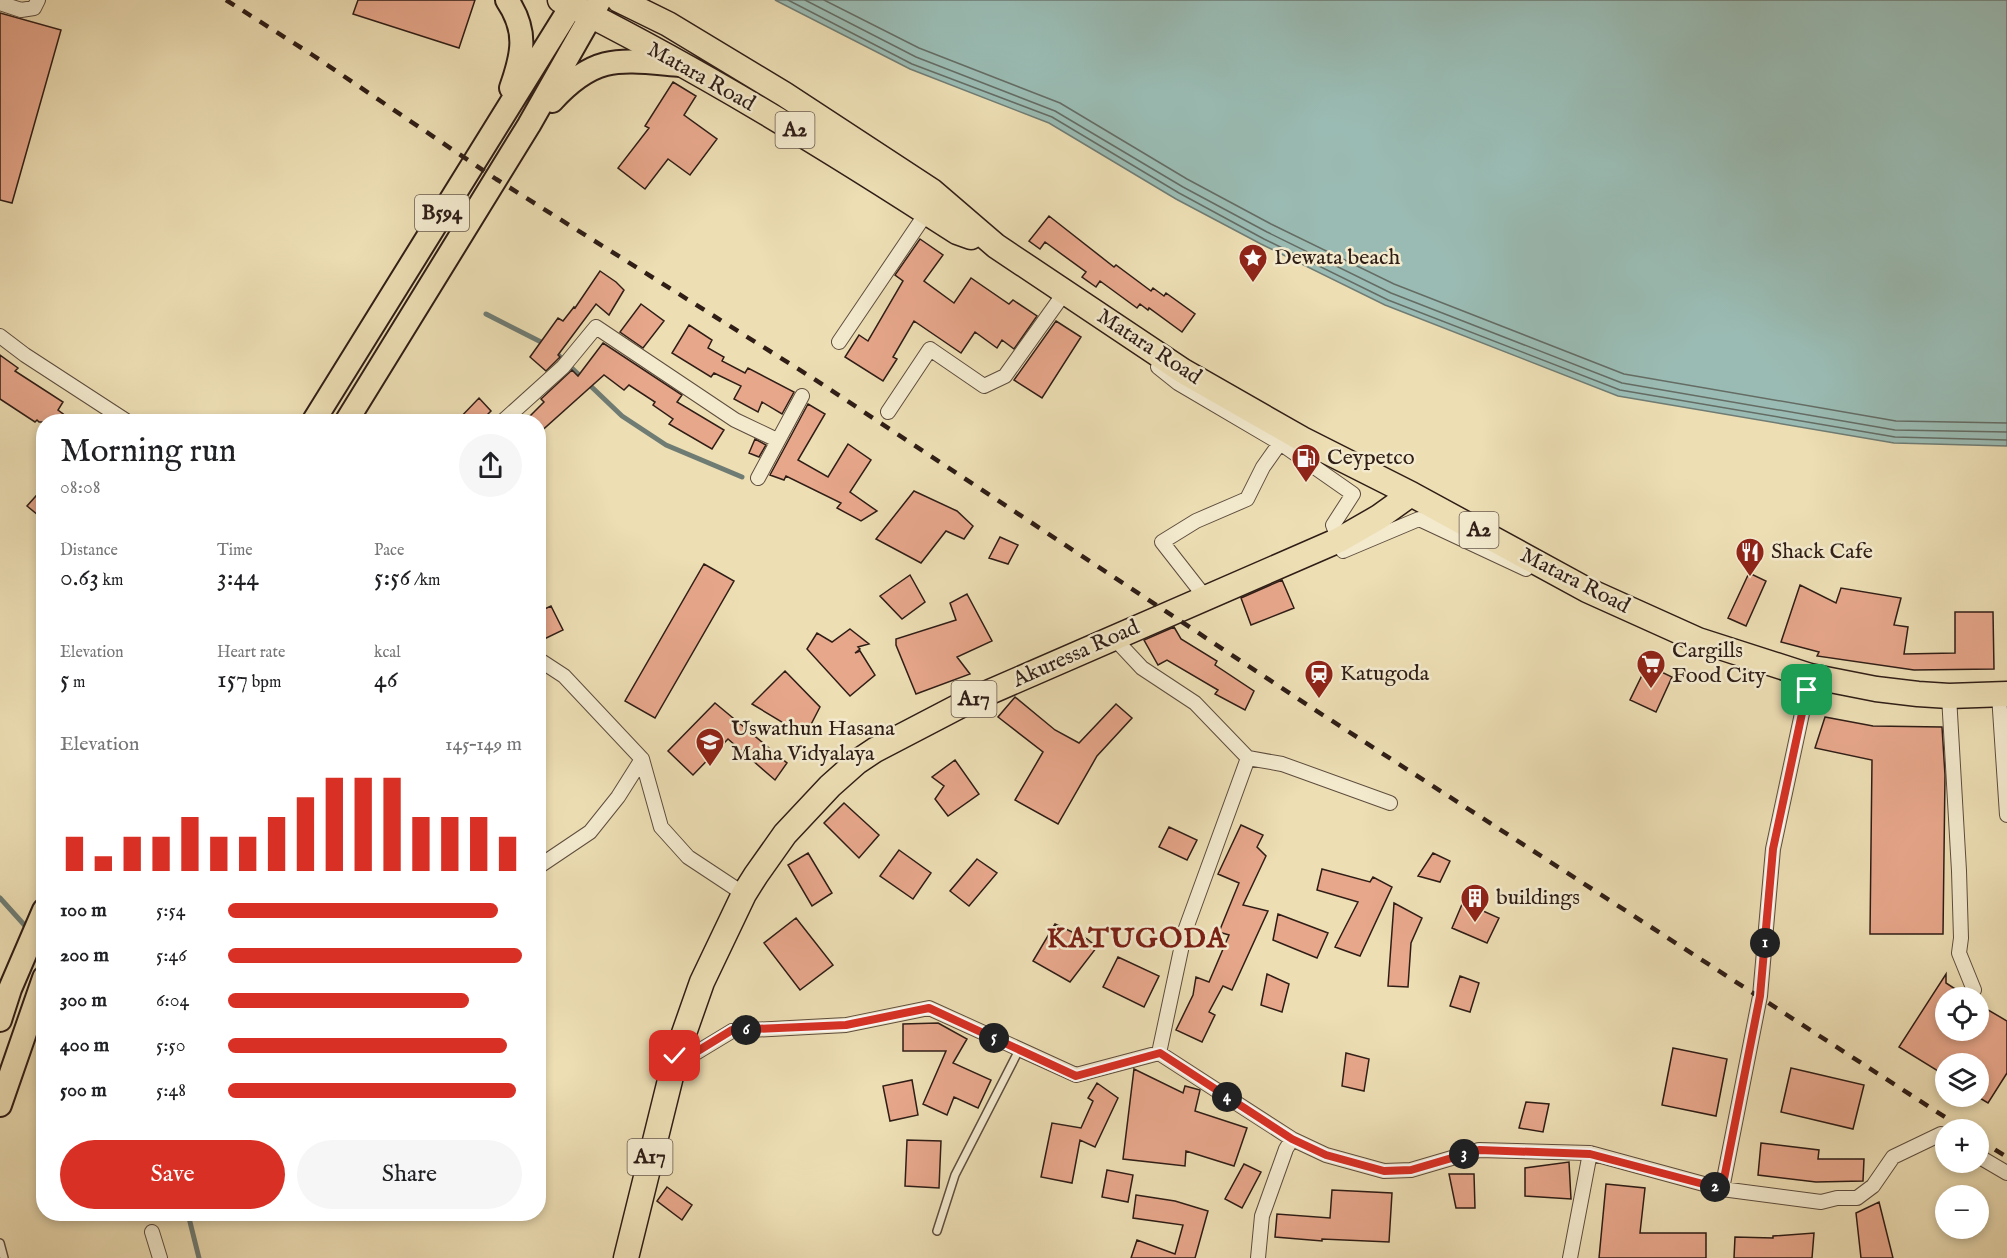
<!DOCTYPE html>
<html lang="en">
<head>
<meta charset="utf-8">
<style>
	body { margin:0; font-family:"IM FELL English",serif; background:#f6f6f6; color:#202124; height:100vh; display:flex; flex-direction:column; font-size:22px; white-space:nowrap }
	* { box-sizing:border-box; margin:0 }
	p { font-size:20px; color:#757577 }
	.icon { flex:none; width:33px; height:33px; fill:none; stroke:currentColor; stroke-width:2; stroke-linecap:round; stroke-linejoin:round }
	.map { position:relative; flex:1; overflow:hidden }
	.sheet { position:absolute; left:36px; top:414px; width:510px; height:807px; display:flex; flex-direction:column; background:#fff; border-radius:24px; box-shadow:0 3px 9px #0003 }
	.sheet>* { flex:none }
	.controls { position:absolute; left:1935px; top:987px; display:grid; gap:12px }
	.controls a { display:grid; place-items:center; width:54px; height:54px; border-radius:50%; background:#fff; box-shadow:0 3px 9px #0003; font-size:30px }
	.pin { position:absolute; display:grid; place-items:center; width:51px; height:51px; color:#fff; margin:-26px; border-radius:12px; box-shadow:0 3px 9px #0006 }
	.km { position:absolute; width:30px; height:30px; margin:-15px; border-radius:50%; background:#222; color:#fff; font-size:16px; line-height:30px; text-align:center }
	.round { display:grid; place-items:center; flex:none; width:63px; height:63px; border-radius:32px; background:#f6f6f6 }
	.overview { display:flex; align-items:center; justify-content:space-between; height:102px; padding:0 24px }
	h1 { font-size:33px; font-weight:600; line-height:45px }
	.metrics { display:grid; grid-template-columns:repeat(3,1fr); gap:9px; height:102px; padding:6px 24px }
	.metrics div { display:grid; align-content:center }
	.metrics b { font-size:26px; font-weight:600 }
	.metrics small { font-size:16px; font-weight:400 }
	.metrics p { font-size:16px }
	.chart { height:168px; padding:12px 24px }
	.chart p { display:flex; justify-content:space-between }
	.chart svg { width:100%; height:108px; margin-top:6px; stroke:#d93025; stroke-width:6 }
	.primary-button { display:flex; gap:12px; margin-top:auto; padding:12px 24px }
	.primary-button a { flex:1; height:69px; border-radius:36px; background:#d93025; color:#fff; font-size:24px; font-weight:600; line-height:69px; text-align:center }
	.primary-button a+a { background:#f6f6f6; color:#202124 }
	ul { padding:0 24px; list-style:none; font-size:20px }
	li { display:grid; grid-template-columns:96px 72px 1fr; align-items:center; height:45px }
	li i { height:15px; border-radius:8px; background:#d93025 }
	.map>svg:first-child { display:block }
</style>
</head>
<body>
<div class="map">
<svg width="2007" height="1258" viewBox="0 0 2007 1258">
	<rect width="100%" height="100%" fill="#eddeb4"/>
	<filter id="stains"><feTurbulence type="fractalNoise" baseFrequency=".00333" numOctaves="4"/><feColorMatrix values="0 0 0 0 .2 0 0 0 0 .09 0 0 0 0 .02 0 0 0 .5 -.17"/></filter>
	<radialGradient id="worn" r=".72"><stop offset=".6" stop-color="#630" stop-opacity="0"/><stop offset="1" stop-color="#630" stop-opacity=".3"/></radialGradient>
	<!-- water -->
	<path fill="#9abbb3" stroke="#6f7c74" stroke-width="1.5" d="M775,0H2007V446L1894,443L1618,396L1385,305L1261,244L1176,199L1049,123L910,69Z"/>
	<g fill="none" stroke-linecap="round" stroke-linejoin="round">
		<!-- shore -->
		<path stroke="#646c64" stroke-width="1.5" d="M788,0L912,64L1052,117L1179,193L1264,239L1388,300L1620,390L1895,437L2007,440
			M805,0L916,57L1055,111L1183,187L1267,232L1391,293L1622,383L1895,430L2007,432
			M824,0L919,48L1060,103L1187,179L1271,224L1394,284L1624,374L1896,421L2007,423"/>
		<!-- stream -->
		<path stroke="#6f7c74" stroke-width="5" d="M486,314L547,345
			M554,351L622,416L666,445L742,477
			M0,898L28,929
			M188,1214L199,1258"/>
	</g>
	<!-- building -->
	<path fill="#e7a78b" stroke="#2f1d16" stroke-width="1.5" d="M358,0H475L459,48L353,14Z
		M0,13L61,30L12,203L0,200Z
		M673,82L696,96L684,115L717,139L690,175L668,159L645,189L618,168L649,128L645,126Z
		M1049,216L1114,267L1116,265L1151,291L1153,288L1164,296L1166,293L1195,314L1182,332L1149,308L1148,310L1140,304L1137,308L1100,281L1096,287L1082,277L1086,272L1045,242L1040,249L1029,241Z
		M920,239L943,255L924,281L954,303L971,278L1009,304L1013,300L1037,316L1014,349L1002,340L997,348L975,332L961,353L914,321L893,357L897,359L883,381L845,357L859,335L868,341L903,281L895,275Z
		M600,271L616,282L624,290L609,315L596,304L558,355L560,357L546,371L530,357L558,318L563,321L574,307L575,308Z
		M641,304L664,321L643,348L620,332Z
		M1056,321L1081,337L1042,398L1014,380Z
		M689,325L712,340L708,348L724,357L722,361L745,373L748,368L794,392L782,414L762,402L758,412L734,399L741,386L714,373L711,377L672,353Z
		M603,343L682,395L677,402L724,430L712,449L669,424L673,419L653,405L655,402L629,385L624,390L604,375L538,434V422H524L544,402L541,399L572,370L578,376Z
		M0,355L18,368L15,371L63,402L58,410L74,422H39L37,420L35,422L0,399Z
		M479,398L491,411L480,422H456Z
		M808,404L825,414L798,460L828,477L848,444L871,460L850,492L877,511L861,521L837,508L841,503L786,476L784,480L770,475Z
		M755,439L766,445L759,457L749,453Z
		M44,487V520L27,506Z
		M914,491L957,511L973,526L964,539L946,531L921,563L876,539Z
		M1000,537L1018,545L1008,564L989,558Z
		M704,564L734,581L655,718L625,701Z
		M1749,573L1766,581L1746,626L1728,618Z
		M910,575L925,602L902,619L880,596Z
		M1282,580L1294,608L1251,625L1241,598Z
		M1800,585L1836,603L1841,588L1901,598L1894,625L1908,627L1904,654L1955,653V612H1993L1994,669L1914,670L1817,656L1819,652L1781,642Z
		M967,594L992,641L957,657L970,674L916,694L896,645V639L956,620L950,603Z
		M551,606L563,630L538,642V612Z
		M1174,627L1181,639L1217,661L1215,665L1254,691L1245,710L1215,694L1218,690L1167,660L1158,665L1144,640Z
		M850,629L869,644L858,647L860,649L855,653L860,651L875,675L850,696L807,649L817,633L832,642Z
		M1647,665L1672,677L1656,712L1630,700Z
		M785,671L820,707L805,736L752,704Z
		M1015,697L1055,730L1079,743L1116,704L1132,718L1097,756L1058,824L1015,800L1043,752L998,717Z
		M715,703L787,763L775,780L728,739L693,775L668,751Z
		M1825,717L1873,726L1942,727L1945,775L1943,934H1870L1872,760L1815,748Z
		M955,760L979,794L948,816L935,799L944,786L932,777Z
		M844,803L879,835L859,858L824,823Z
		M1241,825L1263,835L1257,847L1266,856L1243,905L1268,911L1232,990L1223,986L1209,1012L1215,1015L1202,1042L1176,1030L1193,995L1196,977L1209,982L1229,935L1219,932L1239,883L1218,874Z
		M1169,827L1197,840L1187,860L1159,847Z
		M899,850L931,873L913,899L880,876Z
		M808,853L832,893L812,906L788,865Z
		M1433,853L1450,861L1440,882L1418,876Z
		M977,859L997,873L969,906L950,891Z
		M1322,869L1370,882L1373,877L1392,887L1360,956L1335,947L1358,902L1317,890Z
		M1463,902L1499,918L1487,943L1452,928Z
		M1394,903L1422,918L1411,943L1408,987L1388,986Z
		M1278,914L1328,933L1317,958L1273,940Z
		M796,918L833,965L800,990L764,943Z
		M1055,924L1087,939L1097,947L1070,982L1033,961Z
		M1118,957L1159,976L1144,1007L1103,987Z
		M1267,974L1289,984L1282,1012L1261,1005Z
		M1946,974V983L1969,998H1946V1030H1978V1004L2007,1021V1073L1988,1103L1978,1097V1064H1946V1076L1899,1047Z
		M1460,976L1479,983L1470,1012L1450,1006Z
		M938,1023L967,1039L953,1063L991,1080L978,1108L954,1097L947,1115L923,1104L946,1051H903V1024Z
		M1673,1048L1727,1059L1716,1116L1662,1105Z
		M1346,1053L1369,1059L1364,1091L1342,1086Z
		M1791,1068L1864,1085L1853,1129L1781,1112Z
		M1134,1069L1183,1093L1185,1086L1200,1090L1195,1111L1247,1128L1234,1166L1186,1151L1185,1166L1123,1159Z
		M912,1080L918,1115L890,1121L883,1086Z
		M1097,1083L1118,1098L1095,1147L1080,1140L1072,1183L1041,1177L1052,1123L1081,1128L1093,1101L1088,1098Z
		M1526,1102L1549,1104L1543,1132L1519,1128Z
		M907,1140L941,1141L939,1188L905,1186Z
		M1761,1143L1819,1150L1818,1159H1864L1863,1181L1816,1182L1758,1175Z
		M1569,1162L1571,1199L1525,1196V1168Z
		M1244,1164L1261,1172L1242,1208L1225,1199Z
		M1107,1170L1133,1175L1128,1202L1102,1197Z
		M1449,1174H1474L1475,1208H1456Z
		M1606,1184L1645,1188L1640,1233H1706V1258H1599Z
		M667,1187L692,1205L682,1220L657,1201Z
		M1332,1190L1392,1193L1389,1242L1322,1239V1241L1275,1237L1277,1214L1330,1218Z
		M1136,1195L1175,1201L1208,1211L1195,1258H1131L1137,1240L1175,1254L1183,1225L1133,1218Z
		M1879,1202L1893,1258H1861L1856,1213Z
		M1814,1233L1812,1258H1734L1735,1237L1773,1238V1236Z"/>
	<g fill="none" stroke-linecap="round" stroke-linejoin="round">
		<!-- service casing -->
		<g stroke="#5e4d3e" stroke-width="10">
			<path id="service" d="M937,1231L955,1175L1019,1050
				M0,1243L4,1258"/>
		</g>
		<!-- minor casing -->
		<g stroke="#5e4d3e" stroke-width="16">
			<path id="minor" d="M0,3L21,10L34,8L38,0
				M0,336L25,355L128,422
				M839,342L927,212
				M1158,367L1178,383L1280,443L1353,494L1333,525L1343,551L1419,519L1526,569
				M888,412L930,349L984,386L1005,376L1065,292L1070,296
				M502,422L563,367L596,327L735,420L777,440
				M758,478L802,396
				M1205,597L1162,542L1196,521L1247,499L1263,467L1280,443
				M1113,637L1142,668L1195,703L1248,758L1282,764L1390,803
				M538,659L564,676L642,759L661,827L688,857L744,894
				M1999,695L2007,815
				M1949,696L1959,871L1961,938L1959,953L1974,990
				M538,867L590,832L618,797L642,759
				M1159,1053L1185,931L1248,758
				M676,1056L689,1057L732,1031L846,1025L929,1008L1076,1075L1159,1053L1292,1139L1326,1155L1384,1171L1411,1170L1479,1150L1590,1153
				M1978,1156L2007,1173
				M1722,1189L1760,996L1773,849L1810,676
				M152,1232L160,1258
				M1258,1258L1262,1216L1286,1149L1292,1139
				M1570,1258L1590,1153L1722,1189L1821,1202L1837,1198H1857L1873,1186L1893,1157L1941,1134L1946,1136"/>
		</g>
		<!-- primary casing -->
		<g stroke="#2f1d16" stroke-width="26">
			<path id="primary" d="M507,0C528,31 523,54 511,88
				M552,101C596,53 620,60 681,65
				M313,422L575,0
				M346,422L529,125L600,0
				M0,1020L10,989L44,910
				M0,1105L44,978"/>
		</g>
		<!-- trunk casing -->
		<g stroke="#2f1d16" stroke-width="27">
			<path id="trunk" d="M560,0C697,68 829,149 957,232L971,237
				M619,0L668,24L784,94L932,191L996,246L1183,371L1302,439L1411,494L1587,590L1698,640L1810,676L1876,689L1918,694L1949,696L2007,694
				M626,1258L676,1056L702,982L744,894L756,875L785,834L830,786L857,762L875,750L969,701L1339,540L1379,517L1411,494"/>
		</g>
		<!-- service -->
		<use href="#service" stroke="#f3eace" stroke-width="7"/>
		<!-- minor -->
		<use href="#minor" stroke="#f3eace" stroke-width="14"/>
		<!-- primary -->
		<use href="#primary" stroke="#eddeb4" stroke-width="22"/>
		<!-- trunk -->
		<use href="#trunk" stroke="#eddeb4" stroke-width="24"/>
		<!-- rail -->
		<path stroke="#2f1d16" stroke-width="4.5" stroke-dasharray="10 10" stroke-linecap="butt" d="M226,0L311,54L496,179L811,377L1309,706L1965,1130
			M1978,1139L2007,1157"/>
	</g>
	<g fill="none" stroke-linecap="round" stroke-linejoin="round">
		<!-- route casing -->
		<g stroke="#fff" stroke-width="12">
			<path id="route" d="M675,1056L688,1057L732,1030L846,1025L929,1008L1076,1076L1160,1053L1292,1139L1326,1155L1384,1171L1411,1170L1479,1150L1590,1154L1722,1189L1760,996L1773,849L1807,690"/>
		</g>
		<!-- route -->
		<use href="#route" stroke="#d93025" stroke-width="8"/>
	</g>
	<!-- icons -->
	<defs>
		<g id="sight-pin" transform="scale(1.5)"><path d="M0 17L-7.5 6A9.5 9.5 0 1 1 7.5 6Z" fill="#8f2418" stroke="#f3eace"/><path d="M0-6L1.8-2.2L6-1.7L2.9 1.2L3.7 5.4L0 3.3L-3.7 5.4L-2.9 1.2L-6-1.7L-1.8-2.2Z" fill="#fff"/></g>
		<g id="fuel-pin" transform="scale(1.5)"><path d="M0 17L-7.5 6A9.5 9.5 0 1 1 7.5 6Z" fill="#8f2418" stroke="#f3eace"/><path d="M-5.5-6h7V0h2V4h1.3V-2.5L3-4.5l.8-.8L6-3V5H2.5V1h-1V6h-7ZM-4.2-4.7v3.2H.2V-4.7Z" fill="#fff"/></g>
		<g id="restaurant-pin" transform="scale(1.5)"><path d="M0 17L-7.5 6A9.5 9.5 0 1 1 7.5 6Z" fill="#8f2418" stroke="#f3eace"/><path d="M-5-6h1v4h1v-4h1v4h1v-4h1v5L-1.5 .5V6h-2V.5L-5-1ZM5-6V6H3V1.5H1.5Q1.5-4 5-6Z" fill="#fff"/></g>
		<g id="supermarket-pin" transform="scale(1.5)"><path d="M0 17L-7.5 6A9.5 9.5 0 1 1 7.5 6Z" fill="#8f2418" stroke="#f3eace"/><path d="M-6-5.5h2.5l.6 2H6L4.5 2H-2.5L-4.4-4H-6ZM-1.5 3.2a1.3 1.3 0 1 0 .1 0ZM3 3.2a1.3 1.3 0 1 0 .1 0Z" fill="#fff"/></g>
		<g id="station-pin" transform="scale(1.5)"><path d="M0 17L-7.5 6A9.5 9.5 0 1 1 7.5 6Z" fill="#8f2418" stroke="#f3eace"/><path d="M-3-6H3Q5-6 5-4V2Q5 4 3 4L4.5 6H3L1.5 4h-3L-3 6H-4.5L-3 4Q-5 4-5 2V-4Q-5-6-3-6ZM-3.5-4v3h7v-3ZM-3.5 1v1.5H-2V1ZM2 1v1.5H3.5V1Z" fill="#fff"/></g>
		<g id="university-pin" transform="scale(1.5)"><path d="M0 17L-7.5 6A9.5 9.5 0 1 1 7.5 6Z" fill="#8f2418" stroke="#f3eace"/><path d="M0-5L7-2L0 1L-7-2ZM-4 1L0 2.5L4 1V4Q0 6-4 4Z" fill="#fff"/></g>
		<g id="building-pin" transform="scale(1.5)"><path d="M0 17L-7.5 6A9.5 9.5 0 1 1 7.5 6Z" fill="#8f2418" stroke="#f3eace"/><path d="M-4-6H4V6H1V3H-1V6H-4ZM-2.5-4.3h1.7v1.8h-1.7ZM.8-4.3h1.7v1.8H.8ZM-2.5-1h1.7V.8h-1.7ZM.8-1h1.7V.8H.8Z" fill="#fff"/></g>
	</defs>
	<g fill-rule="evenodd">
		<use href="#sight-pin" x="1253" y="258"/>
		<use href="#fuel-pin" x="1306" y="458"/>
		<use href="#restaurant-pin" x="1750" y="552"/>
		<use href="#supermarket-pin" x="1651" y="664"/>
		<use href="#station-pin" x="1319" y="674"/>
		<use href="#university-pin" x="710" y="742"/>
		<use href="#building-pin" x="1475" y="898"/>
	</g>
	<g text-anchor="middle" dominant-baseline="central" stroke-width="5" stroke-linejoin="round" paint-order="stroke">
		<!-- shield labels -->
		<g fill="#f3eace" stroke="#6a5a4d" stroke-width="1.5">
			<rect x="775.5" y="112" width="39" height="36" rx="4.5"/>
			<rect x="415" y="195" width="54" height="36" rx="4.5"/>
			<rect x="1459.5" y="512" width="39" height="36" rx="4.5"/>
			<rect x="951.5" y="681" width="45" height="36" rx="4.5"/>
			<rect x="627.5" y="1139" width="45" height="36" rx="4.5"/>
		</g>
		<g font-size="21" font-weight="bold" fill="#2f1d16">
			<text x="795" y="130">A2</text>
			<text x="442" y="213">B594</text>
			<text x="1479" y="530">A2</text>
			<text x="974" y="699">A17</text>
			<text x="650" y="1157">A17</text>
		</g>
		<!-- street labels -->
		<g font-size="22" fill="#2f1d16" stroke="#f3eace">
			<text transform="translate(701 77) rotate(29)">Matara Road</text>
			<text transform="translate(1149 347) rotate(33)">Matara Road</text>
			<text transform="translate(1575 581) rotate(27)">Matara Road</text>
			<text transform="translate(1076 654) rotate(-24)">Akuressa Road</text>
		</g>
		<!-- poi labels -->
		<g font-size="22" fill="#2f1d16" stroke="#f3eace" text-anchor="start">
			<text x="1274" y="258">Dewata beach</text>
			<text x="1327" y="458">Ceypetco</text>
			<text x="1771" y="552">Shack Cafe</text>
			<text x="1672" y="651">Cargills<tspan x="1672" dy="25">Food City</tspan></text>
			<text x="1340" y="674">Katugoda</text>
			<text x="731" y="729">Uswathun Hasana<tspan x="731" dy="25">Maha Vidyalaya</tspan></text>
			<text x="1496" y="898">buildings</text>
		</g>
		<!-- district labels -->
		<g font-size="28" font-weight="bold" letter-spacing="1.5" fill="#7a1f14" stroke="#f3eace">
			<text x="1137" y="939">KATUGODA</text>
		</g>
	</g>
	<rect width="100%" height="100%" filter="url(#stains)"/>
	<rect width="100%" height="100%" fill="url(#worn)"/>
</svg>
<div class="controls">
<a><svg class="icon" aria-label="locate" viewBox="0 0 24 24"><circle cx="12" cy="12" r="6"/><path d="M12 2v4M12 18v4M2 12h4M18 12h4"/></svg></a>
<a><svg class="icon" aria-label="layers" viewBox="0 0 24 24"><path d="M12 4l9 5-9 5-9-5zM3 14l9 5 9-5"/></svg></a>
<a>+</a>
<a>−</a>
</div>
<div class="pin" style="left:1807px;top:690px;background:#1e9e55"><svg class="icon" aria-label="arrive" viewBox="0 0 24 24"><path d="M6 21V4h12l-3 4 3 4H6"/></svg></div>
<div class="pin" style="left:675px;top:1056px;background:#d93025"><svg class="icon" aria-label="check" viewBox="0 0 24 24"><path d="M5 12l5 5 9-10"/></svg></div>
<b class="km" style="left:1765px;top:943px">1</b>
<b class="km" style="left:1715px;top:1187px">2</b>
<b class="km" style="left:1464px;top:1154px">3</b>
<b class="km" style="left:1227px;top:1097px">4</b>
<b class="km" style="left:994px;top:1038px">5</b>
<b class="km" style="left:746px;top:1030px">6</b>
<section class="sheet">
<div class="overview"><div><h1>Morning run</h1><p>08:08</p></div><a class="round"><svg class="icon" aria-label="share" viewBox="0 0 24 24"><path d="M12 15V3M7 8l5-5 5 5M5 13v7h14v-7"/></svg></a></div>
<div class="metrics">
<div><p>Distance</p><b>0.63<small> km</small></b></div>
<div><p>Time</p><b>3:44</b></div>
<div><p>Pace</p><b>5:56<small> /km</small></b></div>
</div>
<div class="metrics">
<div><p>Elevation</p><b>5<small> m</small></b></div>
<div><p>Heart rate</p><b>157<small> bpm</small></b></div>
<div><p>kcal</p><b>46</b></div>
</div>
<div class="chart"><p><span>Elevation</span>145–149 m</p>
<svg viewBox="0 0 160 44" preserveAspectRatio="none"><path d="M5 44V30M15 44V38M25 44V30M35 44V30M45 44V22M55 44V30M65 44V30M75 44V22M85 44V14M95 44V6M105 44V6M115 44V6M125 44V22M135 44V22M145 44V22M155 44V30"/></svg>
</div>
<ul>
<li><b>100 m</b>5:54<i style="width:92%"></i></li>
<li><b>200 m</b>5:46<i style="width:100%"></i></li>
<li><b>300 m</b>6:04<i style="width:82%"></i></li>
<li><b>400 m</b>5:50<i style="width:95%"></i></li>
<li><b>500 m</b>5:48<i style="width:98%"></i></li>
</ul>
<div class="primary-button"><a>Save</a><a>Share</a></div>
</section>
</div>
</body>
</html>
